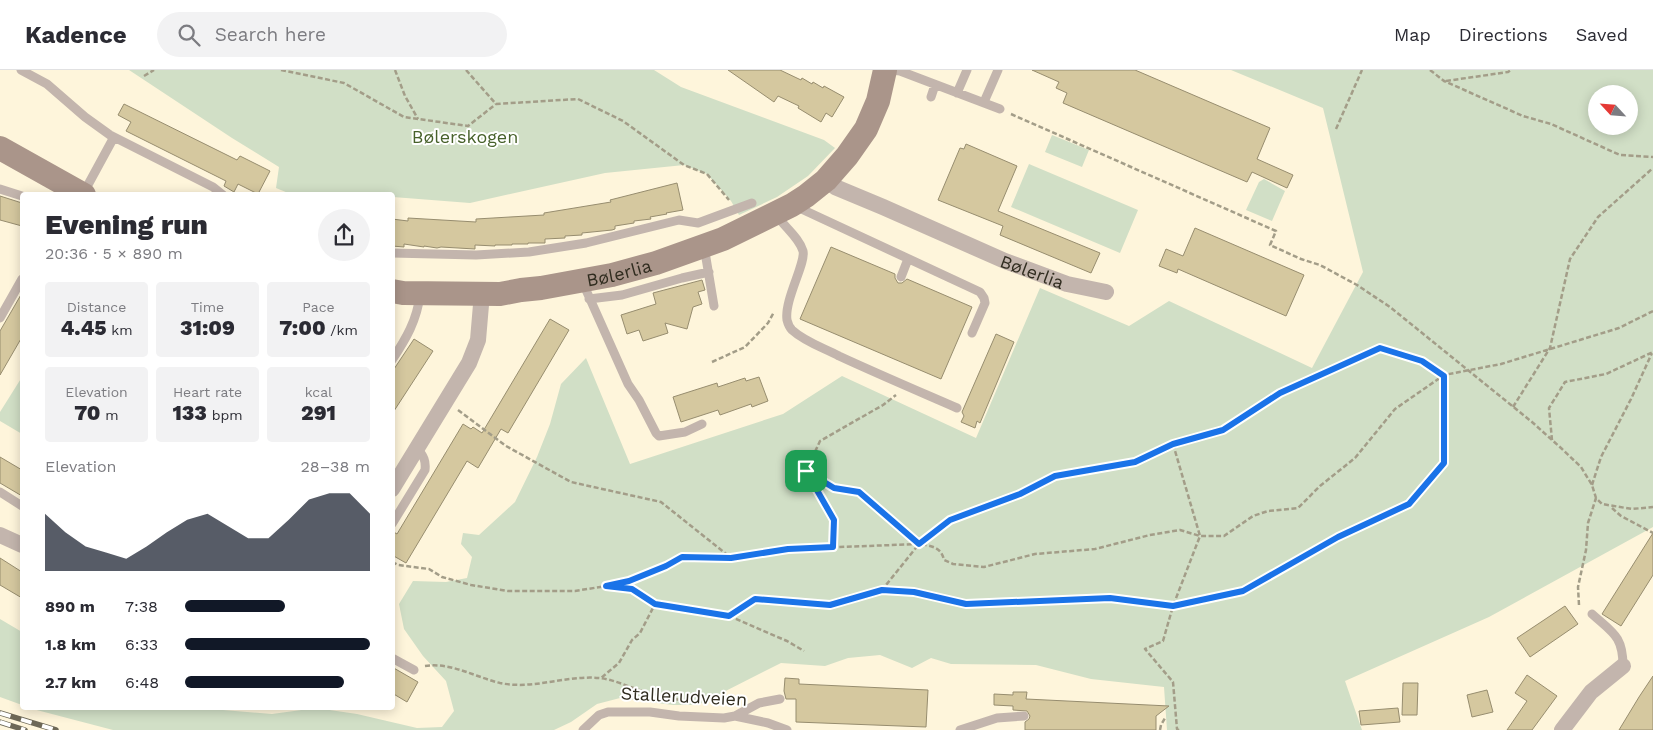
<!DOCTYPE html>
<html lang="en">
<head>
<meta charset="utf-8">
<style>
	body { margin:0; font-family:"Work Sans",sans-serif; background:#f2f2f3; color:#2b2b33; height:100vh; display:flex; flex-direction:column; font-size:19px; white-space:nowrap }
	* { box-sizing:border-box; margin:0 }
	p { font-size:16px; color:#7c7c81 }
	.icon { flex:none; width:28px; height:28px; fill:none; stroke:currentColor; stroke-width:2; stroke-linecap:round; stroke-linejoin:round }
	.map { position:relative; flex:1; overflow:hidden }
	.panel { position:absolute; left:20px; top:122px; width:375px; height:518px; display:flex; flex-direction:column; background:#fff; border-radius:5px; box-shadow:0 2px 12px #0003 }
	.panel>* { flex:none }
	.needle { width:32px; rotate:296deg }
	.fabs { position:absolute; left:1588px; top:15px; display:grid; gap:10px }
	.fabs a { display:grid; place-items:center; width:50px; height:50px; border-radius:50%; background:#fff; box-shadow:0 2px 12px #0003; font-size:25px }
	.pin { position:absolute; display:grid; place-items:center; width:42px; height:42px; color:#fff; margin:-21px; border-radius:10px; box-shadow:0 2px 8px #0006 }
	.round { display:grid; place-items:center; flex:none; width:52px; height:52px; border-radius:26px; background:#f2f2f3 }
	.overview { display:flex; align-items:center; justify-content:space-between; height:85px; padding:0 25px }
	h1 { font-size:28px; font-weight:800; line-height:38px }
	.stats { display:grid; grid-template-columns:repeat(3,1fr); gap:8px; height:85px; padding:5px 25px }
	.stats div { display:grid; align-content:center; border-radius:5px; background:#f2f2f3; text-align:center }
	.stats b { font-size:21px; font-weight:800 }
	.stats small { font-size:14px; font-weight:400 }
	.stats p { font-size:14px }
	.chart { height:140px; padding:10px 25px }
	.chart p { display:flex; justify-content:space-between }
	.chart svg { width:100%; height:90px; margin-top:5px; fill:#111827; opacity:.7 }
	ul { padding:0 25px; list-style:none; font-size:16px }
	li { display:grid; grid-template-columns:80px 60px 1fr; align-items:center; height:38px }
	li i { height:12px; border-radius:6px; background:#111827 }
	header { display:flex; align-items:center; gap:30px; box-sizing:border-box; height:70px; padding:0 25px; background:#fff; border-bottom:1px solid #e1e1e2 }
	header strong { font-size:24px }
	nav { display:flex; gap:28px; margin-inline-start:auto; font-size:18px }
	.search { width:350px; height:45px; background:#f2f2f3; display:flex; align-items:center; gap:12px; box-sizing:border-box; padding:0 18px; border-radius:28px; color:#7c7c81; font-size:19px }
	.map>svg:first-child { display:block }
</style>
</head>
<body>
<header>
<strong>Kadence</strong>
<div class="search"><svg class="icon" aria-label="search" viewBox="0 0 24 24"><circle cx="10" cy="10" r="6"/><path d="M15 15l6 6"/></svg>Search here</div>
<nav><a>Map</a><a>Directions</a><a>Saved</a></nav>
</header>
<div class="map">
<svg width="1653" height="660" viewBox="0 0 1653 660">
	<rect width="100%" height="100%" fill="#fef5db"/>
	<!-- green -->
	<path fill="#d1dfc6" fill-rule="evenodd" d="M129,0H654L681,17L824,70L835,78L808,106L777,127L739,145L731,131L707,104L684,95L605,103L470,133L393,127L392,125L335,122L334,125H293L276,118L279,97L232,68Z
		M1231,0H1653V457L1489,547L1345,611L1362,660H1167L1164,617L1091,609L1036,595L951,594L931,588L912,598L880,585L848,588L825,596L781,593L698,635H673L620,628L597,634L571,652L554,660H113L29,638H199L272,644L316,638L357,644L417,658L442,657L454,641L446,611L423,586L404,559L399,534L413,511L446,512L467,508L472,487L461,474L463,463L479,465L515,432L537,387L550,354L561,314L586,288L630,394L783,344L842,306L976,368L1040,218L1129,256L1169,231L1312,298L1363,202L1323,38ZM1596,24H1629V56H1596Z
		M1052,65L1089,80L1082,97L1045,82Z
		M1029,94L1138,140L1120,183L1011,137Z
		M1264,109L1285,121L1272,151L1246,140L1259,112Z
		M22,307V364L0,351V342Z
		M0,549L22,562V635L0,627Z"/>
	<!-- building -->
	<path fill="#d5c89f" stroke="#978d6f" d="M728,0H780L801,10L802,8L812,14L813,12L823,18L824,16L844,27L832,47L826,43L821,52L798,38L799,36L778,26L774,32Z
		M1032,0H1135L1270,58L1257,89L1293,105L1287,118L1252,102L1247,112L1063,33L1067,23L1056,18L1059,12Z
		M124,34L237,90L240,86L270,101L258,124L238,114L234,122L224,116L226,111L126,61L131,52L118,45Z
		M966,74L1017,96L998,141L1100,183L1091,203L1000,165L1003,156L938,130L960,78L964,79Z
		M677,113L683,140L666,143L667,144L650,147L651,149L634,151V153L615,156V159L612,160L582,163V165L565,166V168L545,169V173H528V174H512V175H495V176L475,175V179L441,177L437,178L424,176V177L404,174V177L392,176V149L408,151V148L476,152V149L544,145V143L611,132L610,130Z
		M0,126L22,133V156L0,150Z
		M1195,158L1304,205L1286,246L1178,199L1177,203L1159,196L1166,179L1183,186Z
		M831,177L895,204V208L898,213H902L907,209L972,237L941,309L800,249Z
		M702,210L705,220L698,222L702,234L693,237L687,259L665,253L668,263L643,271L639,260L627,264L621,245L656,234L653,223Z
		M22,223V267L0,305V261Z
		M550,249L569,260L508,363L501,359L478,398L467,391L406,493L392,485V461L397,464L463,354L471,359L473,357L482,363Z
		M996,264L1014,272L980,353L977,351L975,358L961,352L964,346L962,342Z
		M414,269L433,281L392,344V302Z
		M759,307L768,331L752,337L751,334L720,345L718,340L681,352L673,327L717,313L718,317L745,308L746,311Z
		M0,387L22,400V426L0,413Z
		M1653,463V505L1621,556L1602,544Z
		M0,488L22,502V528L0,515Z
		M1565,536L1578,554L1530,587L1517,568Z
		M392,597L418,612L407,632L392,623Z
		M1527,605L1557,626L1532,660H1507L1527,631L1515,623Z
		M1653,606V660H1619L1639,627Z
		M785,608L799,609V614L928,620L926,657L796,652V629H786L784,621Z
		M1403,613H1418L1417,645H1402Z
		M1487,620L1493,642L1472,647L1467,625Z
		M1013,622H1027L1026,629L1169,636L1156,646V660H1025V652L1029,649L1030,646L1027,641L1013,640V636L994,635V624L1013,625Z
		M1398,638L1400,652L1361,655L1359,641Z"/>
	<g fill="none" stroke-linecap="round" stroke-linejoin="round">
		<!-- path -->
		<path stroke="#a39d88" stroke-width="2.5" stroke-dasharray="5 2.5" stroke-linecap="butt" d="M281,0L344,13L404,47L468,56L496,34
			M395,0L405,26L418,49
			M466,0L496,34L578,29L623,51L684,95L707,104L729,130
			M1430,0L1444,11L1523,46L1551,54L1620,85L1653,87
			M144,6L154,0
			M1446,11L1508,2L1511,0
			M1011,44L1276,161L1270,175L1301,189L1320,195L1357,215L1390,237L1532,352L1561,378L1581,397L1592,415L1596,428L1602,434L1632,439L1653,437
			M1336,59L1362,0
			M712,292L745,277L768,253L774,242
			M1513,337L1550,278L1570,189L1598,147L1653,98
			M458,340L506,376L571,412L661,432L730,487
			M1552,370L1549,338L1565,312L1606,304L1653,282
			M1173,374L1200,466L1173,536L1163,571L1145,579L1173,612L1177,659L1179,660
			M807,402L834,418L859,422L918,473
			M1592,415L1601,387L1631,329L1652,283
			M1612,438L1621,446L1653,463
			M833,477L834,450L806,401L820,371L883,335L896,325
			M392,492L398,495L429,499L442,507L471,515L508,521H575L606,516L632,519L655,534L640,563L632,570L619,593L601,608
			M606,516L629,511L666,497L682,487L731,488L787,479L919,474C930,476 941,476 944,490L953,494L984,497L1035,484L1095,479L1150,465L1180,460L1200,466H1224L1253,446L1268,441L1298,438L1320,416L1355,388L1395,339L1444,305L1501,294L1619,258L1653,241
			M655,534L729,546L755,529L830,535L882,520L915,522L966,534L1110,528L1173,536L1243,521L1338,467L1409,434L1444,393V305L1422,291L1380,278L1280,323L1223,360L1173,374L1135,392L1055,407L1020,424L950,450L919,474L882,520
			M1579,535L1578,517L1586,480L1588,453L1596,428
			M729,546L787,571L804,581
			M425,596C451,592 475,607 500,613C533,620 566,605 599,608C612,609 627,616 639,620C653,625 667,627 680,630L684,634
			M1160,660L1161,655L1165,648"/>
		<!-- lane -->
		<path stroke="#c3b5ad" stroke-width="9" d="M21,0L47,14L85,47L110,65L213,117L223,125
			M891,0L900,1L1000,39
			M957,23L967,0
			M931,27L935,15
			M984,32L998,0
			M0,119L22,126
			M83,124L114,67
			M795,136L980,222L984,228L985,233L972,263
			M776,144C783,156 799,167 803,181C806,193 784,230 787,250C788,254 790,258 792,260C805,272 824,278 839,286C878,304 918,321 957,338
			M704,176L714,236
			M392,183L476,185L529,182L586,173L679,150L698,153L752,133
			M901,207L908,189
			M582,211L628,314L639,330L656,363L659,366L685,362L702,354
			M589,229L622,225L682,208L709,202
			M0,248L22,209
			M392,290C406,269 417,250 420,225
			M0,422L22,436
			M392,454L425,400C426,391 424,386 417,379
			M1592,544C1613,563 1623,566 1623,596
			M392,588L414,600
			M735,646L759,633L780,629
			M583,660L599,645L608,642H650L679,646L724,648L735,646L768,653L787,660
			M960,660L997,648L1024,646"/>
		<!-- street -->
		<g stroke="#c3b5ad" stroke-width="16">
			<path id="s1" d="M826,110L835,117L883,137L1005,191L1067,214L1106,222"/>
			<path d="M392,419L469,293L478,270L482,223"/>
			<path d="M0,465L22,475"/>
			<path d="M1562,660L1591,622L1623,596"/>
		</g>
		<!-- secondary -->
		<g stroke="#aa958a" stroke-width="24">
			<path d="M0,78L84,125"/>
			<path id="s2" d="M392,221L403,223L500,224L521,220L541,218L612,205L656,193L723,169L792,135L806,126L826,110L847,86L866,59L878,31L885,0"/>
		</g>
		<!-- rail casing -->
		<g stroke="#6d6857" stroke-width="5.5">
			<path id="rail" d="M0,643L56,660
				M0,652L25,660"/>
		</g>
		<!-- rail -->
		<use href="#rail" stroke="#fff" stroke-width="4" stroke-dasharray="11" stroke-linecap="butt"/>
	</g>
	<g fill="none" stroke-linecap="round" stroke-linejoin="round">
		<!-- route casing -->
		<g stroke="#fff" stroke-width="10">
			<path id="route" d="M1380,278L1422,291L1444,306V393L1409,434L1338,467L1243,521L1173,536L1110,528L966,534L914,522L882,520L830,535L755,529L729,546L655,534L632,519L606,516L629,511L666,496L682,487L731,488L788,479L833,477L834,450L806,401L834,418L859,422L919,474L950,450L1020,424L1055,406L1135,392L1173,374L1223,360L1280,323Z"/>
		</g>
		<!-- route -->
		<use href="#route" stroke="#1a73e8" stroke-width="6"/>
	</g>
	<g text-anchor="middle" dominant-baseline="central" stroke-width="4" stroke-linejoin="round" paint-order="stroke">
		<!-- park labels -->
		<g font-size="18" fill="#47612a" stroke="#fff">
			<text x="465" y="66">Bølerskogen</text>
		</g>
		<!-- street labels -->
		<g font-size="18" fill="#302c1f" stroke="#fff">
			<text stroke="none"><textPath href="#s1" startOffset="226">Bølerlia</textPath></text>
			<text stroke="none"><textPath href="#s2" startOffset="229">Bølerlia</textPath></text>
			<text transform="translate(684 626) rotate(3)">Stallerudveien</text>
		</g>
	</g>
</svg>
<div class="fabs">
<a><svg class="needle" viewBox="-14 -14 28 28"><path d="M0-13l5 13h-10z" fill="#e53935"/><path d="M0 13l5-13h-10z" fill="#7c7c81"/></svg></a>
</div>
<div class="pin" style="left:806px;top:401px;background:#1e9e55"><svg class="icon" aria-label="arrive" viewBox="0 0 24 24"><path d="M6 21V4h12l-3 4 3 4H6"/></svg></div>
<section class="panel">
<div class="overview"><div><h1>Evening run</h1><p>20:36 · 5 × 890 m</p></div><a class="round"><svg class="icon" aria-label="share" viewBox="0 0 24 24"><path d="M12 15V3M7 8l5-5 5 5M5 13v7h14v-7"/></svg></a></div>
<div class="stats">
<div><p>Distance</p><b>4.45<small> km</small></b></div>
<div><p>Time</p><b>31:09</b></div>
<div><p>Pace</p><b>7:00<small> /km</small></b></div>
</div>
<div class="stats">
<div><p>Elevation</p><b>70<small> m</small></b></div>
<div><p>Heart rate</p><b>133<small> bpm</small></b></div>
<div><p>kcal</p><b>291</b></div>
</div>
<div class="chart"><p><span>Elevation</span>28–38 m</p>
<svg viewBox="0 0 160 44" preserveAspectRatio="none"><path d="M0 44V16L10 25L20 32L30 35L40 38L50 32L60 25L70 19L80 16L90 22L100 28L110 28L120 19L130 9L140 6L150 6L160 16V44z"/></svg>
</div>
<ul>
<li><b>890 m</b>7:38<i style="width:54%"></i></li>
<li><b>1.8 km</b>6:33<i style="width:100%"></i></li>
<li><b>2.7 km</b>6:48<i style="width:86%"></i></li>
</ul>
</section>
</div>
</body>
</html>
